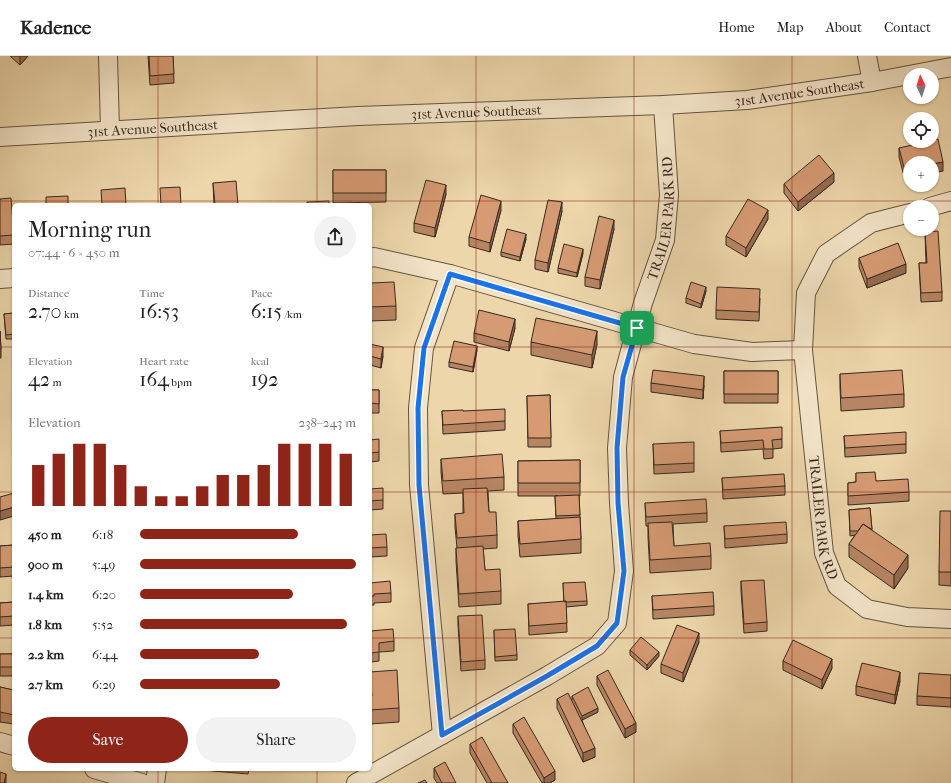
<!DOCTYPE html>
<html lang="en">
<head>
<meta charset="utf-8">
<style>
	body { margin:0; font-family:"IM FELL French Canon",serif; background:#f2f2f2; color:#222; height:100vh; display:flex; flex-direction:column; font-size:15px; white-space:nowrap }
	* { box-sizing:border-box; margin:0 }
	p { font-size:13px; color:#767676 }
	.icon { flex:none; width:22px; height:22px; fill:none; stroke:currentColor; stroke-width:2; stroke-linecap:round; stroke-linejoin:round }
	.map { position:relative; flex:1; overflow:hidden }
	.drawer { position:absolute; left:12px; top:147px; width:360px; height:568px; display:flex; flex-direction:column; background:#fff; border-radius:6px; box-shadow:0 1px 3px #0004 }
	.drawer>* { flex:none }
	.needle { width:26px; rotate:356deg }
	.fabs { position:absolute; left:903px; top:12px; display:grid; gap:8px }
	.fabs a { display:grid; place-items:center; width:36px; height:36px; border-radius:50%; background:#fff; box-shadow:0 1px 3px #0004; font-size:20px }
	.pin { position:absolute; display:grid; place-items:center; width:34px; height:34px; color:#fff; margin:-17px; border-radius:8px; box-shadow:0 2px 6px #0006 }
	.round { display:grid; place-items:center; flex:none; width:42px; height:42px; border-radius:21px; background:#f2f2f2 }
	.headline { display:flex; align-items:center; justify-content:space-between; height:68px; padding:0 16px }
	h1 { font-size:22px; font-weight:600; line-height:30px }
	.figures { display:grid; grid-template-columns:repeat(3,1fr); gap:6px; height:68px; padding:4px 16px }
	.figures div { display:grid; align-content:center }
	.figures b { font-size:20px; font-weight:600 }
	.figures small { font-size:11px; font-weight:400 }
	.figures p { font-size:11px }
	.chart { height:112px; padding:8px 16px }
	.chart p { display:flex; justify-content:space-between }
	.chart svg { width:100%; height:72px; margin-top:4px; stroke:#8f2418; stroke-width:6 }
	.cta { display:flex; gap:8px; margin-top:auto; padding:8px 16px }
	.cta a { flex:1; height:46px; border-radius:24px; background:#8f2418; color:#fff; font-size:16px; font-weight:600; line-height:46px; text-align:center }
	.cta a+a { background:#f2f2f2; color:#222 }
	ul { padding:0 16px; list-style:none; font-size:13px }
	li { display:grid; grid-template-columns:64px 48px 1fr; align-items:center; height:30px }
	li i { height:10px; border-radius:5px; background:#8f2418 }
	header { display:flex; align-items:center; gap:24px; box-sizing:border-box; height:56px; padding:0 20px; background:#fff; border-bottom:1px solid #e0e0e0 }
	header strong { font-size:19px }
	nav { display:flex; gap:22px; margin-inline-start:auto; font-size:14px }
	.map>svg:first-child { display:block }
</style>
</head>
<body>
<header>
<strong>Kadence</strong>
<nav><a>Home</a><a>Map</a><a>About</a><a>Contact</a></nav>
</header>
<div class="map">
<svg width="951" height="727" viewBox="0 0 951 727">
	<rect width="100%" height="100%" fill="#ecd6aa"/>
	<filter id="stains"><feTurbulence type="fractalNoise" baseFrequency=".005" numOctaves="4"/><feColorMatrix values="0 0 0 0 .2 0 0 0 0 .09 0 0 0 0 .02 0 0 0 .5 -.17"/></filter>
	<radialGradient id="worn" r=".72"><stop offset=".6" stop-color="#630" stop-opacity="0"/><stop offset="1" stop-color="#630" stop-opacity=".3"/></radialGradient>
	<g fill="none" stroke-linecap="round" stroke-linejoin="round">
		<!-- minor casing -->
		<g stroke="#645443" stroke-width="20">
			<g id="minor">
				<path d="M108,0L110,74"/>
				<path d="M867,0L872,26"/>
				<path id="s1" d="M0,81L358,60L663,49L747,44L872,26L951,11"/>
				<path d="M930,151L951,145"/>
				<path id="s2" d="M910,157L871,167L826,198L806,237L803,294L824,497L837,530L867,553L907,561L951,563"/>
				<path d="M370,202L374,201L450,218L694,288L752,296L803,294"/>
				<path d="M0,223L14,222"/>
				<path d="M442,679L419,429L418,352L424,292L450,218"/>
				<path d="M0,686L14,690"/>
				<path d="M94,713L142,727"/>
				<path d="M155,727L157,713"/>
				<path id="s3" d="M356,727L547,620L597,590L617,567L624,515L619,447L617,392L623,321L643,247L665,184L669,139L663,49"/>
			</g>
		</g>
		<!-- minor -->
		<use href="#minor" stroke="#f3e4c8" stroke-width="18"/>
	</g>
	<!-- wall -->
	<path fill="#b88563" stroke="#362921" d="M10,0H28L20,9Z
		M148,0H173L174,27L150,29Z
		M899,92L943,115L910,107V123L905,124L899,101Z
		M333,114H386V146L333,147Z
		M834,126L798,155L784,137V128Z
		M213,127L238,149H214Z
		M446,138L435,181L414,176V167Z
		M0,143L14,175V188L0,189Z
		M501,154L490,196L469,190V181Z
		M562,155L548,216L535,213V204Z
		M768,163L746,201L726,189V180Z
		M614,173L600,233L585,230V221Z
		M925,176L942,236V245L921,246L919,207H926Z
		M526,183L520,205L501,200V196Z
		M583,197L577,221L558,217V212Z
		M859,202L906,217L867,232L859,211Z
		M370,227L396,250V264L370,265Z
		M706,235L701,252L686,247V242Z
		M760,242L759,265L716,263V254Z
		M14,257V283H6L4,258Z
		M515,272L509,295L474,286V277Z
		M0,275L1,293V302H0Z
		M531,286L597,288L592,312L531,299Z
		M370,288L383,300L381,312L370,309Z
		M477,294L473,316L449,311V306Z
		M724,315H778V347H724Z
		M840,318L904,338V351L841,355L840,331Z
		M651,327L704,329L703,343L651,336Z
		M370,334H379V357H370Z
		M550,339L551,391H528L527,340Z
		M442,355H463L505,365V374L443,378Z
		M720,375L782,383V392L773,393V402L764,403L763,393L721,396Z
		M844,380L906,388V397L845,401Z
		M370,384L379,396V405L370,406Z
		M653,388L694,407V416L654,418Z
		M441,403L504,421V434L488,435L489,456L497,479V492L483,493L485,514L501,535V548L459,551L456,505V492H457L455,471V458H463V437L443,438L441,416Z
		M580,404V440H579L581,483V497L520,501L518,479V465L556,463L555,440H558H518V405Z
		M856,417L876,425L909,436V445L848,449V427L856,426Z
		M722,422L785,430V439L723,443Z
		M370,433L383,444V453L370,454Z
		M645,447L707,457V466L673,468L674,490L711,500V513L650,517L648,481V470H646Z
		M870,452L872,474L908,512L894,533L849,501V488L855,479L850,480L849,454Z
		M951,455V530L939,529V516Z
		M724,470L787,478V487L725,492Z
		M370,479L387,491V500L370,501Z
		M14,489V520L0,521V490Z
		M741,525L767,566V575L744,577L741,535Z
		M370,527L391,537V546L374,547V549H370Z
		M563,527L587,545V549L566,551L567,576L529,579L528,548L564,546Z
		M652,540L714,550V559L653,563Z
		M14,546V569L0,570V547Z
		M458,560L485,604V613L461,615L458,569Z
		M494,574L517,599V604L495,605Z
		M370,575L394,585V595L379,596V605L371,606Z
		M699,586L683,626L661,617V608Z
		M630,594L659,600L647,614L630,599Z
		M0,598H14V620H0Z
		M783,605L832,612L822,633L783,614Z
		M370,616L399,652V666L370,668V640H371Z
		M951,619V651L917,649V640Z
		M597,620L636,676L625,682L597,629Z
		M900,625L895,648L856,639V630Z
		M14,629V668L0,666V631L13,634Z
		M572,640L598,656L582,664L595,701L583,706L557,652V643L572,644Z
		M513,668L555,724L550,727H542L513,677Z
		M470,688L508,727H487L470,697Z
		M434,712L456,727H437L434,722Z
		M190,713H249L248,718Z"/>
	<!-- shaded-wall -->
	<path fill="#966c50" stroke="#362921" d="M20,0H28L20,9Z
		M943,106V115L932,117V108Z
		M910,114V123L905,124V115Z
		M834,117V126L798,155V146Z
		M446,129V138L435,181V172Z
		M501,145V154L490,196V187Z
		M562,146V155L548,216V207Z
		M768,154V163L746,201V192Z
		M614,164V173L600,233V224Z
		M526,178V183L520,205V201Z
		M583,193V197L577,221V217Z
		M906,208V217L867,232V223Z
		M706,231V235L701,252V248Z
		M515,263V272L509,295V286Z
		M597,275V288L592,312V299Z
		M477,290V294L473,316V311Z
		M383,291V300L381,312V303Z
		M704,320V329L703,343V334Z
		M14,451V460L0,464V455Z
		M908,499V512L894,533V519Z
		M699,577V586L683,626V617Z
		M659,596V600L647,614V609Z
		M832,603V612L822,633V624Z
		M900,616V625L895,648V639Z
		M598,652V656L582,664V660Z
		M636,667V676L625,682V673Z
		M595,692V701L583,706V697Z
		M555,715V724L550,727H544V722Z
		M6,718V727H4Z"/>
	<!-- building -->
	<path fill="#d69b73" stroke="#362921" d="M149,0H173L174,18L150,20Z
		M938,83L943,106L932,108V107H910V114L905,115L899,92L930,85H932V84Z
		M819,99L834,117L798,146L784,128Z
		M333,114H386V137H333Z
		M426,124L446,129L435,172L414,167Z
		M236,125L238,149H215L213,127Z
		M180,131L181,149H161L160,132Z
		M125,132L126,149H102L101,134Z
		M481,139L501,145L490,187L469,181Z
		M68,140V149H46V141Z
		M11,142L14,179L0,180V143Z
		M748,143L768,154L746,192L726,180Z
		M548,144L562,146L548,207L535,204Z
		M329,145V149H307V146Z
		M599,160L614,164L600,224L585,221Z
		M507,173L526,178L520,201L501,196Z
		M938,175L942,236L921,237L919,207H927L925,176Z
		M898,187L906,208L867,223L859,202Z
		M564,188L583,193L577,217L558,212Z
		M394,226L396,250L370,251V227Z
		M691,226L706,231L701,248L686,242Z
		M717,231L760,233L759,256L716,254Z
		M479,254L515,263L509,286L474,277Z
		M14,257V278L6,279L4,258Z
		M536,262L597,275L592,299L531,286Z
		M0,275L1,293H0Z
		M454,285L477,290L473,311L449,306Z
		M370,288L383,291L381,303L370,300Z
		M653,314L704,320L703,334L651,327Z
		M902,314L904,338L841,342L840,318Z
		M724,315H778V338H724Z
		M370,334H379V348L370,347Z
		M550,339L551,382H528L527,340Z
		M505,353V365L443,369L442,355L463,354V355Z
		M782,371V383L772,384L773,393H764L763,384L721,387L720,375Z
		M906,376V388L845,392L844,380Z
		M379,383V396L370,397V384Z
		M694,386V407L654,409L653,388Z
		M502,398L504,421L443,425L441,403Z
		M580,404V427H518V405Z
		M875,416L876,425L908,423L909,436L848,440V427L856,426V417Z
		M784,418L785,430L723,434L722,422Z
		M383,432V444L370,445V433Z
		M487,432L489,456H496L497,479L457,482L455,458L464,457L463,433Z
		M14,437V451L0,455V441Z
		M579,439L580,459L556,460L555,440Z
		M706,443L707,457L646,461L645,447Z
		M870,452L872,473H871L863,468L858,475H850L849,454Z
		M940,455H951V516H939Z
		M580,461L581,483L520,488L518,465Z
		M672,466L674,490L710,487L711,500L650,504L648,467Z
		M786,466L787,478L725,483L724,470Z
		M863,468L908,499L894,519L849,488Z
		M386,478L387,491L370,492V479Z
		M14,489V511L0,512V490Z
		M483,490L485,514L500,513L501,535L459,538L456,492Z
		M764,524L767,566L744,568L741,525Z
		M390,525L391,537L374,538V540H370V527Z
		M585,526L587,545L566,546V545L564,546L563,527Z
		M713,536L714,550L653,554L652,540Z
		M566,545L567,567L529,570L528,548Z
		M14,546V560L0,561V547Z
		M482,559L485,604L461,606L458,560Z
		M677,569L699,577L683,617L661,608Z
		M393,573L394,585L379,587V596L371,597L370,575Z
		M515,573L517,599L495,601L494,574Z
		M641,581L659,596L647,609L630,594Z
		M793,584L832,603L822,624L783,605Z
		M0,598H14V611H0Z
		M862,607L900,616L895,639L856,630Z
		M397,614L399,652L370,654V640H372L370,616Z
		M608,614L636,667L625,673L597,620Z
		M919,617L951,619V642L917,640Z
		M14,629V659L0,656V631L13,634Z
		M588,631L598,652L582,660L572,640Z
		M568,637L595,692L583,697L557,643Z
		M524,661L555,715L544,722L513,668Z
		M482,681L508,727H492L470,688Z
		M445,706L456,727H442L434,712Z
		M0,716L6,718L4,727H0Z
		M425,724L427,727H418Z"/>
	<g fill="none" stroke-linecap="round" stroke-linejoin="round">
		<!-- route casing -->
		<g stroke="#fff" stroke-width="8">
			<path id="route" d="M450,218L637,272L623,321L617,392L618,447L624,515L617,567L597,590L547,620L442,679L419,429L418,352L424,292Z"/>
		</g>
		<!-- route -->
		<use href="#route" stroke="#1a73e8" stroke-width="5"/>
	</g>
	<!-- grid -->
	<path fill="none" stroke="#8f2418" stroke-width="1" stroke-opacity="0.55" d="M158,0V149M317,0V149M476,0V727M634,0V727M792,0V727M0,145H951M0,291H14M370,291H951M0,436H14M370,436H951M0,582H14M370,582H951M158,713V727M317,713V727"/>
	<g text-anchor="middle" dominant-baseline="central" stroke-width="3" stroke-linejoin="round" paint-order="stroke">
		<!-- street labels -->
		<g font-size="14" fill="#362921" stroke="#f3e4c8">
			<text stroke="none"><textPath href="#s1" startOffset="801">31st Avenue Southeast</textPath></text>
			<text stroke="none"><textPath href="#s1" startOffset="477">31st Avenue Southeast</textPath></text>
			<text stroke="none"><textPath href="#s1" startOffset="153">31st Avenue Southeast</textPath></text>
			<text stroke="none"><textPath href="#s3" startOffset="719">TRAILER PARK RD</textPath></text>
			<text stroke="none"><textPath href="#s2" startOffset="365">TRAILER PARK RD</textPath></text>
		</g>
	</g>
	<rect width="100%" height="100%" filter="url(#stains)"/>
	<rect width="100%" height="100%" fill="url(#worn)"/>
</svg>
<div class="fabs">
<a><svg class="needle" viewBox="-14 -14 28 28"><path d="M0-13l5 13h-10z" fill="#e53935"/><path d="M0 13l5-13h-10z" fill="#767676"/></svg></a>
<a><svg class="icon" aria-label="locate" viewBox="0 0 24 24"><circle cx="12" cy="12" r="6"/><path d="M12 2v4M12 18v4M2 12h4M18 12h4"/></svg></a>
<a>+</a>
<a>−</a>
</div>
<div class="pin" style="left:637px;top:272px;background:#1e9e55"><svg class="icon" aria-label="arrive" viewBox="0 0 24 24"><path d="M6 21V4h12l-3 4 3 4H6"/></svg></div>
<section class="drawer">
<div class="headline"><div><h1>Morning run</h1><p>07:44 · 6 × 450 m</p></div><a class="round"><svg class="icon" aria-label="share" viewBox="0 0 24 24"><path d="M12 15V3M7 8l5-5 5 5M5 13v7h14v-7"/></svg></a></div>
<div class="figures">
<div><p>Distance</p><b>2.70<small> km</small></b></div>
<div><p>Time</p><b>16:53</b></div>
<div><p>Pace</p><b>6:15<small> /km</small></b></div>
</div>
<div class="figures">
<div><p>Elevation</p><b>42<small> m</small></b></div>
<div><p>Heart rate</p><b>164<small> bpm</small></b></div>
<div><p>kcal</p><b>192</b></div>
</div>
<div class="chart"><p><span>Elevation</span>238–243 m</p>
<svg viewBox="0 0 160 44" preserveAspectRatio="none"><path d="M5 44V19M15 44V12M25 44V6M35 44V6M45 44V19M55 44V32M65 44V38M75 44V38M85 44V32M95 44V25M105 44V25M115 44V19M125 44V6M135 44V6M145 44V6M155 44V12"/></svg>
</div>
<ul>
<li><b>450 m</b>6:18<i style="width:73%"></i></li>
<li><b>900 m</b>5:49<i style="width:100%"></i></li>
<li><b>1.4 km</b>6:20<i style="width:71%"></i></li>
<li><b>1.8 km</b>5:52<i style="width:96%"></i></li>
<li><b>2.2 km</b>6:44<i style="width:55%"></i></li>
<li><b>2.7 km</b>6:29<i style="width:65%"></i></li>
</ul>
<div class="cta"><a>Save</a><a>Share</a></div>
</section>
</div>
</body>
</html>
